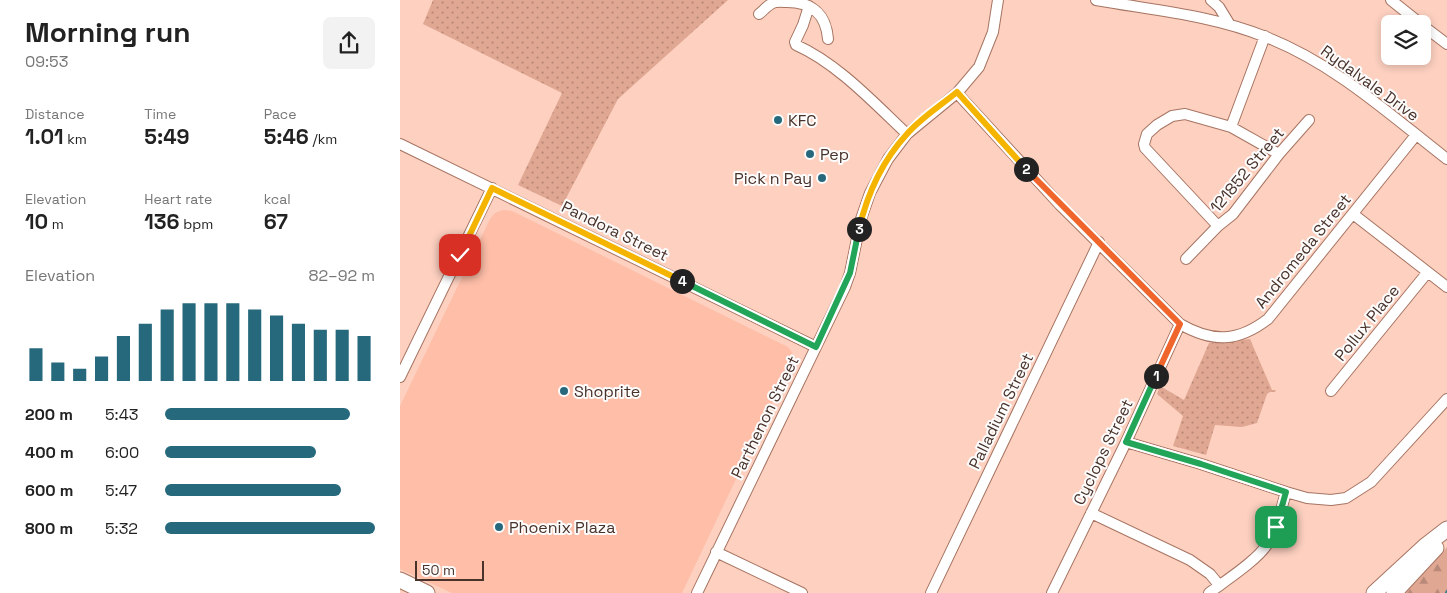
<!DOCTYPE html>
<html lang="en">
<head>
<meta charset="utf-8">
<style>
	body { margin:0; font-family:"Space Grotesk",sans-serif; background:#f2f2f2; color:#222; height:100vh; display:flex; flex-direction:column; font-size:19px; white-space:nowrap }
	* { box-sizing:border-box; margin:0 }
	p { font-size:16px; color:#767676 }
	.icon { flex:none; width:28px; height:28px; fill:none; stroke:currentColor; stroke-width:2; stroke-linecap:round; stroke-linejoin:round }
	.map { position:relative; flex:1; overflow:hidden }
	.drawer { display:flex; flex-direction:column; background:#fff; width:400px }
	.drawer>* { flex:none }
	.fabs { position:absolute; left:981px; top:15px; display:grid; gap:10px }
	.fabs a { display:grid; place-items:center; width:50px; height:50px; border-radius:8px; background:#fff; box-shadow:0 2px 8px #0003; font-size:25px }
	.scale { position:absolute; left:15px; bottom:12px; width:69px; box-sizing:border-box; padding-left:5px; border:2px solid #48322a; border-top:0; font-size:14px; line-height:18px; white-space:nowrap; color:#48322a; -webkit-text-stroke:4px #fcfcfc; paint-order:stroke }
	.pin { position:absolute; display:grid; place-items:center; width:42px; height:42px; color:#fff; margin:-21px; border-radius:10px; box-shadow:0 2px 8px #0006 }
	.km { position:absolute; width:25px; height:25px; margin:-12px; border-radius:50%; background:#222; color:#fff; font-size:14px; line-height:25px; text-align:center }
	.round { display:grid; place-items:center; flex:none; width:52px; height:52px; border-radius:8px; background:#f2f2f2 }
	.overview { display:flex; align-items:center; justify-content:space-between; height:85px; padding:0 25px }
	h1 { font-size:28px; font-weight:700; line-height:38px }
	.metrics { display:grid; grid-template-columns:repeat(3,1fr); gap:8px; height:85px; padding:5px 25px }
	.metrics div { display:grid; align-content:center }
	.metrics b { font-size:21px; font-weight:700 }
	.metrics small { font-size:14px; font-weight:400 }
	.metrics p { font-size:14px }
	.chart { height:140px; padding:10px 25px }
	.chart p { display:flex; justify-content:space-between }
	.chart svg { width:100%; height:90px; margin-top:5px; stroke:#27697c; stroke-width:6 }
	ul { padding:0 25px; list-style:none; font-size:16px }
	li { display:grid; grid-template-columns:80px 60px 1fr; align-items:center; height:38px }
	li i { height:12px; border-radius:6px; background:#27697c }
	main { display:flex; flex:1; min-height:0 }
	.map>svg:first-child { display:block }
</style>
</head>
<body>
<main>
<section class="drawer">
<div class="overview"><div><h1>Morning run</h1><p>09:53</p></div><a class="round"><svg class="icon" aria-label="share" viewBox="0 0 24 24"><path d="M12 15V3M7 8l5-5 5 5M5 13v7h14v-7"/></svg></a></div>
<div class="metrics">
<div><p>Distance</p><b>1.01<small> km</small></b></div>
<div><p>Time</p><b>5:49</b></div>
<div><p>Pace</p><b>5:46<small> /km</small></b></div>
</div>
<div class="metrics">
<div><p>Elevation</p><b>10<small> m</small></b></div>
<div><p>Heart rate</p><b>136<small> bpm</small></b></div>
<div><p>kcal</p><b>67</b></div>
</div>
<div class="chart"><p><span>Elevation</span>82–92 m</p>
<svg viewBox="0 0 160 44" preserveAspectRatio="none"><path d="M5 44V28M15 44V35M25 44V38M35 44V32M45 44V22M55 44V16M65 44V9M75 44V6M85 44V6M95 44V6M105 44V9M115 44V12M125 44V16M135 44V19M145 44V19M155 44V22"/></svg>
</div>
<ul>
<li><b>200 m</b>5:43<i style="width:88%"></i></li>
<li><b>400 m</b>6:00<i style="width:72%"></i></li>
<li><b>600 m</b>5:47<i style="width:84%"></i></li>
<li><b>800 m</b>5:32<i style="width:100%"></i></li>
</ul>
</section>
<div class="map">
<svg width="1047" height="593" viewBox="0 0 1047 593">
	<defs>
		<pattern id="forest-firs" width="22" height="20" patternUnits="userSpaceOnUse" patternTransform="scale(1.25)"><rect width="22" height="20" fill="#e0a793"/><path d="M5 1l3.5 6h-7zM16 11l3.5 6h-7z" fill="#b88978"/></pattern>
		<pattern id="park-dots" width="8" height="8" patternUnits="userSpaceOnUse" patternTransform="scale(1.25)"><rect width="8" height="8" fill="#e0a793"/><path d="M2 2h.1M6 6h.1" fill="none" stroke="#b88978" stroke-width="1.8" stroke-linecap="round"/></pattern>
	</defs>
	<rect width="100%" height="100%" fill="#fdd0c0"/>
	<!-- built -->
	<path fill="#febea8" d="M103,210L112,211L388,347L392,352L393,356L392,361L282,593H52L0,569V406L90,219L95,213Z"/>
	<!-- forest -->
	<path fill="url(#forest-firs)" d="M1047,547V593H1005L1043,552Z"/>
	<!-- park -->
	<path fill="url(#park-dots)" d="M33,0H328L218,99L162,206L118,185L162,93L23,24Z
		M850,339L872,390H876L875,392H870L867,394L857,423L842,427L815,425L806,455L773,446L783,416L757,394L760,386L784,400L809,343Z"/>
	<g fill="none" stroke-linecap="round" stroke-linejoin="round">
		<!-- stream -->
		<path stroke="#487c8a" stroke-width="2.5" d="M1046,593L1047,591"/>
		<!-- street casing -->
		<g stroke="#a77462" stroke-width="12">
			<path id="street" d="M696,0C752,10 812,15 866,37C935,64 989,114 1047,159
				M811,0L819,7L830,25
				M991,0L1021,24
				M409,6L403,25L395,42L396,45C437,63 474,103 507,134
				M359,14C363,11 367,6 371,4C375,1 382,2 387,2C412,2 426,14 428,39
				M1022,25L1047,44
				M557,93L660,205L780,324C813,343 838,342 868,319L1016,135
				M831,127L865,36
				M0,144L416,347
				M953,214L1047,287
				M818,226L745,148L744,144L747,134L757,125L772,116L785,114L831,127L879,154
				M786,259L818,226L833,214L879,154L909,120
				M0,377L92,188
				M931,391L1027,273
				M726,442L801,464L886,492L907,498L931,500L946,498L971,482L1047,399
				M691,513L790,560L810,574L819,585
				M316,552L402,593
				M297,593L445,287L450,273L461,219L470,193L488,159L507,134L557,93L579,67L593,32L598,0
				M531,593L699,242
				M652,593L726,442L780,324
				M809,593C825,581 858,560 868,543C877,528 881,510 886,492"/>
		</g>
		<!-- secondary casing -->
		<g stroke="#a77462" stroke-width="17">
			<path id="secondary" d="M0,580L27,593
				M974,593L1025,546L1047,529
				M994,593L1036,548"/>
		</g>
		<!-- street -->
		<use href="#street" stroke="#fff" stroke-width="10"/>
		<!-- secondary -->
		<use href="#secondary" stroke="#fff" stroke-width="15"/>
	</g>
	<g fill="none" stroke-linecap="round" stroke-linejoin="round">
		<!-- split-1 casing -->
		<g stroke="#fff" stroke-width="10">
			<path id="split-1" d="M756,376L726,442L801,464L886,492L876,527"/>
		</g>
		<!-- split-2 casing -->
		<g stroke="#fff" stroke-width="10">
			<path id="split-2" d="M626,169L780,324L756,376"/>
		</g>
		<!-- split-3 casing -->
		<g stroke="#fff" stroke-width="10">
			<path id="split-3" d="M459,229C467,195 483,160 507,134C521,118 540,106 557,92L626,169"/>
		</g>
		<!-- split-4 casing -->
		<g stroke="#fff" stroke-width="10">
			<path id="split-4" d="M282,281L416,347L450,273L459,229"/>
		</g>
		<!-- split-5 casing -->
		<g stroke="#fff" stroke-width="10">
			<path id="split-5" d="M60,255L92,188L282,281"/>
		</g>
		<!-- split-1 -->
		<use href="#split-1" stroke="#22a559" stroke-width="6"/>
		<!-- split-2 -->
		<use href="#split-2" stroke="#f0652b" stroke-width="6"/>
		<!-- split-3 -->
		<use href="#split-3" stroke="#f5b400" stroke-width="6"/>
		<!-- split-4 -->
		<use href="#split-4" stroke="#22a559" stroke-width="6"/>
		<!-- split-5 -->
		<use href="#split-5" stroke="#f5b400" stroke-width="6"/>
	</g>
	<!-- markers -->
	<g fill="#27697c" stroke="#fcfcfc" stroke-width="2">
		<circle cx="378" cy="120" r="5"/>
		<circle cx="410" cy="154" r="5"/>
		<circle cx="422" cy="178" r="5"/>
		<circle cx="164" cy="391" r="5"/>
		<circle cx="99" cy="527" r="5"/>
	</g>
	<g text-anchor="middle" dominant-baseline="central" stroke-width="4" stroke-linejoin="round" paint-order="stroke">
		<!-- street labels -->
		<g font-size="16" fill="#48322a" stroke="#fcfcfc">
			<text transform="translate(970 83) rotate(36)">Rydalvale Drive</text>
			<text transform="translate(847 170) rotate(-50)">121852 Street</text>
			<text transform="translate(215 231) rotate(26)">Pandora Street</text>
			<text transform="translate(903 251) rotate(-51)">Andromeda Street</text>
			<text transform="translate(967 323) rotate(-51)">Pollux Place</text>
			<text transform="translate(601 411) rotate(-64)">Palladium Street</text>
			<text transform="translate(365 417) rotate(-64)">Parthenon Street</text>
			<text transform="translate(703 452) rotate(-64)">Cyclops Street</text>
		</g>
		<!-- poi labels -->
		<g font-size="16" fill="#48322a" stroke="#fcfcfc" text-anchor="start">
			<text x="388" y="120">KFC</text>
			<text x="420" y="154">Pep</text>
			<text x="412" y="178" text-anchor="end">Pick n Pay</text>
			<text x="174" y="391">Shoprite</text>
			<text x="109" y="527">Phoenix Plaza</text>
		</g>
	</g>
</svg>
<div class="fabs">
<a><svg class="icon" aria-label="layers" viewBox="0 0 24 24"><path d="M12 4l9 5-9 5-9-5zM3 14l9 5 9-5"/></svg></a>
</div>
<div class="scale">50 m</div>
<div class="pin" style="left:876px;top:527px;background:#1e9e55"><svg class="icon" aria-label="arrive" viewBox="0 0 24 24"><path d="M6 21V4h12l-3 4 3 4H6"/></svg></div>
<div class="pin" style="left:60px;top:255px;background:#d93025"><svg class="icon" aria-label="check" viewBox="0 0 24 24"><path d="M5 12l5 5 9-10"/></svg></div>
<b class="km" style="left:756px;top:376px">1</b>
<b class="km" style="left:626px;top:169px">2</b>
<b class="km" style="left:459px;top:229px">3</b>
<b class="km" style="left:282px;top:281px">4</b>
</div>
</main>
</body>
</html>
